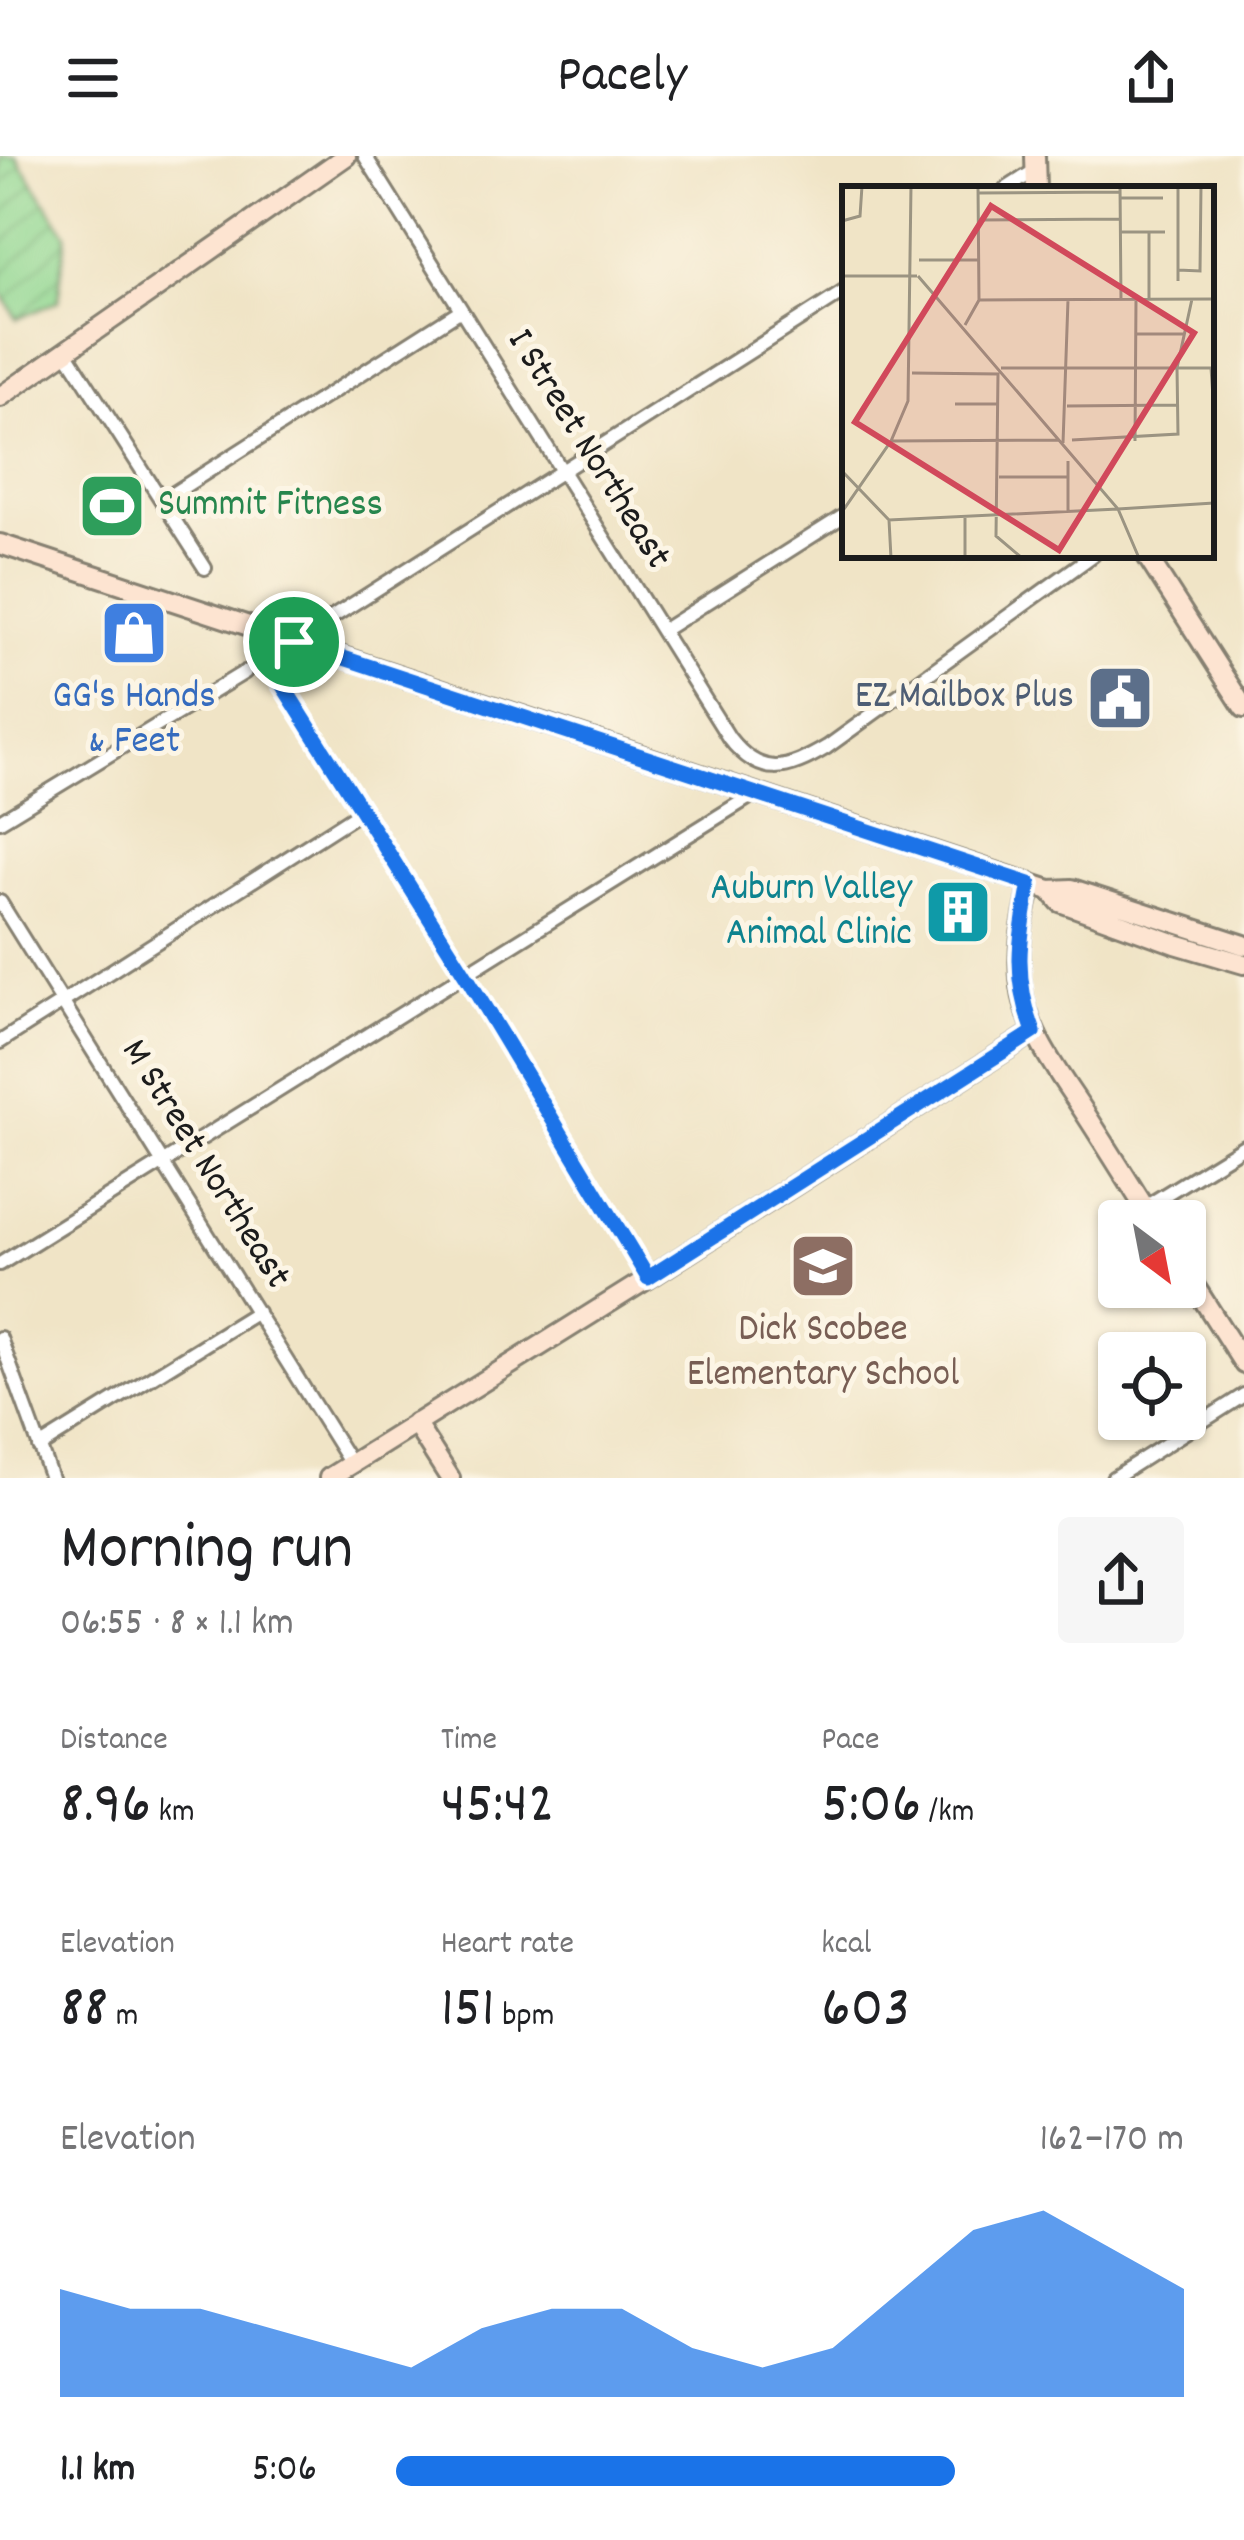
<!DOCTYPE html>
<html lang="en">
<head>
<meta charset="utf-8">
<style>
	body { margin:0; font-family:Dekko,sans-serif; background:#f6f6f6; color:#202124; height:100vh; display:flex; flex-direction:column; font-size:45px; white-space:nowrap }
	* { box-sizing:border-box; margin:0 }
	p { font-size:39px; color:#757577 }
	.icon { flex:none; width:66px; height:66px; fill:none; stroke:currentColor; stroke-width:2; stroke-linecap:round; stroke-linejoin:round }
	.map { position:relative; height:1322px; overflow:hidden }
	.drawer { display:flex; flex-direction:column; background:#fff; flex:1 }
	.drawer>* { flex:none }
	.needle { width:78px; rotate:148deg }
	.tools { position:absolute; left:1098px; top:1044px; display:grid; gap:24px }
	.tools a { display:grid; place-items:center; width:108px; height:108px; border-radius:12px; background:#fff; box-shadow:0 3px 9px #0004; font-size:60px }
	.pin { position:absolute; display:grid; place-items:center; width:102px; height:102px; color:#fff; margin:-51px; border:6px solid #fff; border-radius:50%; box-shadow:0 3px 12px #0007 }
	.round { display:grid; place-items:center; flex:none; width:126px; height:126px; border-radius:12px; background:#f6f6f6 }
	.headline { display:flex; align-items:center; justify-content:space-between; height:204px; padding:0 60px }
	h1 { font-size:66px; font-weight:600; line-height:90px }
	.stats { display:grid; grid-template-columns:repeat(3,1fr); gap:18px; height:204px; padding:12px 60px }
	.stats div { display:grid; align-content:center }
	.stats b { font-size:60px; font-weight:600 }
	.stats small { font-size:33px; font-weight:400 }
	.stats p { font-size:33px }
	.chart { height:336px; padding:24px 60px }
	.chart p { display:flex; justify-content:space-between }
	.chart svg { width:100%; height:216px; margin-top:12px; fill:#1a73e8; opacity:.7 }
	ul { padding:0 60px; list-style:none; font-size:39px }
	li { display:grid; grid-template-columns:192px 144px 1fr; align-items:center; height:90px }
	li i { height:30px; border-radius:15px; background:#1a73e8 }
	header { display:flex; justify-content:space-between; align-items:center; height:156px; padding:0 60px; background:#fff; font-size:54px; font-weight:600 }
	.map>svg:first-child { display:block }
</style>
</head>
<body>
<header><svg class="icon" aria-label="menu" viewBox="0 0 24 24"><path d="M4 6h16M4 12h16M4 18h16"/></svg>Pacely<svg class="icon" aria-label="share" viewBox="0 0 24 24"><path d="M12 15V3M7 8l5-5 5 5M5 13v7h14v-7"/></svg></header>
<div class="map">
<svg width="1244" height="1322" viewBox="0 0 1244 1322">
	<defs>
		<pattern id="garden-furrows" width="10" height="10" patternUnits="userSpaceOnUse" patternTransform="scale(3)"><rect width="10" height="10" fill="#90d791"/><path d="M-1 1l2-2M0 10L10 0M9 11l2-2" fill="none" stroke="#7cb87c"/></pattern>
	</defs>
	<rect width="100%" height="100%" fill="#fcf5e5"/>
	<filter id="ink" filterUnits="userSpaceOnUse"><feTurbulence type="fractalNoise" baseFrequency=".00833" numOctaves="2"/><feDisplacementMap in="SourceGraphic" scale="24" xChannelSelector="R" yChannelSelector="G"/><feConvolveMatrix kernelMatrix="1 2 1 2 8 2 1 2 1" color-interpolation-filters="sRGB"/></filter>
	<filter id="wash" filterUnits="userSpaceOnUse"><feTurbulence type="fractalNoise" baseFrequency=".004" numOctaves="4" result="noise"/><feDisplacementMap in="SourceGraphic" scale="48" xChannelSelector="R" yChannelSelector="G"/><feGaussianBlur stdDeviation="2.7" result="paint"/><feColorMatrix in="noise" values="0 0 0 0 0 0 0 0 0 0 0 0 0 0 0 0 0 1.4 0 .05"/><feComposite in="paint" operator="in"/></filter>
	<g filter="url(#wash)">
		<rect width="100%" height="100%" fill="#f0e4c6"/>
		<!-- garden -->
		<path fill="url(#garden-furrows)" stroke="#567a56" stroke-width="3" d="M0,0H16L66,78L58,145L17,163L0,135Z"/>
	</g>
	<g filter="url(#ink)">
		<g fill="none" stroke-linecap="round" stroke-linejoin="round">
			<!-- street casing -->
			<g stroke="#868071" stroke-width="18">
				<path id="street" d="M365,0L729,582C761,623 787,615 827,591L1093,399
					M1006,33L1034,15
					M67,197L205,412
					M163,344L461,154
					M662,475L845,359
					M275,479L266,503L466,820L648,1122
					M295,485L845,135
					M0,665L245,516
					M0,746L351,1308
					M0,886L360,656
					M1145,1051L1244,990
					M0,1108L756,637
					M0,1182L51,1322
					M39,1291L257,1156
					M1113,1322L1244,1239"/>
			</g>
			<!-- secondary casing -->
			<g stroke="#868071" stroke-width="24">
				<path id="secondary" d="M1035,0L1036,33
					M0,241L346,0
					M0,388L1050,734L1072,733L1244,789
					M1146,399L1244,552
					M1031,728C1023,762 1016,795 1021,830C1027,876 1058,916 1083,954C1107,991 1130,1028 1153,1065
					M1050,734L1060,746L1176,788L1244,808
					M1185,1115L1244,1208
					M415,1267L450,1322
					M329,1322L655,1118L1034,876"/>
			</g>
			<!-- street -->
			<use href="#street" stroke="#fff" stroke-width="12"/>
			<!-- secondary -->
			<use href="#secondary" stroke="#fde4d1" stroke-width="18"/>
		</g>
	</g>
	<g fill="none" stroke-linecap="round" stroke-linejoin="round" filter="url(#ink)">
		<!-- route casing -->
		<g stroke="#fff" stroke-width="24">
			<path id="route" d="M274,479L1030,728C1019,783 1013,821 1034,876L648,1122L466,820L266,503Z"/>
		</g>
		<!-- route -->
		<use href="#route" stroke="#1a73e8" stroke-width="15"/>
	</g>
	<!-- icons -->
	<defs>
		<g id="stadium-square" transform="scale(3.45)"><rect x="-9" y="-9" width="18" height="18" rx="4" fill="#2e9e5b" stroke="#fcf5e5"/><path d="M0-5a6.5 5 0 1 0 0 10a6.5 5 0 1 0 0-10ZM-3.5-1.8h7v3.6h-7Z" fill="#fff"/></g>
		<g id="shop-square" transform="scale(3.45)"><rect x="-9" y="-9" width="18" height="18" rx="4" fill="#3f7fe0" stroke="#fcf5e5"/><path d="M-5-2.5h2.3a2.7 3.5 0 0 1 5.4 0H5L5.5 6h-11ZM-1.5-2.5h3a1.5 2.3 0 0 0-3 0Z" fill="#fff"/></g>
		<g id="civic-square" transform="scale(3.45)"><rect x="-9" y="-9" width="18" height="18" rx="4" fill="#5c6f8a" stroke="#fcf5e5"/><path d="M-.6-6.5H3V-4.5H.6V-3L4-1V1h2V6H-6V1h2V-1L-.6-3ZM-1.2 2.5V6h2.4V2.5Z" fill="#fff"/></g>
		<g id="building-square" transform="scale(3.45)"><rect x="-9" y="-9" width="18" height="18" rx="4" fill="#0f9aa8" stroke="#fcf5e5"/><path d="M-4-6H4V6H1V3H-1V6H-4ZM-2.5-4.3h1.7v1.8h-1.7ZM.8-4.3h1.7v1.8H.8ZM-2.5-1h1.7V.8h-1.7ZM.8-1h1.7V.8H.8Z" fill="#fff"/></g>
		<g id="school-square" transform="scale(3.45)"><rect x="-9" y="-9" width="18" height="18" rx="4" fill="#8d6e63" stroke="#fcf5e5"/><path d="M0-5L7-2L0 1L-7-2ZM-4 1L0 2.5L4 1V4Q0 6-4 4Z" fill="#fff"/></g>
	</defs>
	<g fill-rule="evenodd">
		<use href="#stadium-square" x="112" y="350"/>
		<use href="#shop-square" x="134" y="477"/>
		<use href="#civic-square" x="1120" y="542"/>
		<use href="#building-square" x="958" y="756"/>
		<use href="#school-square" x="823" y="1110"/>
	</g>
	<g text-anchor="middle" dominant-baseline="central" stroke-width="10" stroke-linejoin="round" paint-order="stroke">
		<!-- street labels -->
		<g font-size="39" fill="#1c1c1c" stroke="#fcf5e5">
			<text transform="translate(587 294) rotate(58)">I Street Northeast</text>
			<text transform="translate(204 1009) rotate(58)">M Street Northeast</text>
		</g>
		<!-- leisure labels -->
		<g font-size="39" fill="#27864d" stroke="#fcf5e5" text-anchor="start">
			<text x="158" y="350">Summit Fitness</text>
		</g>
		<!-- shop labels -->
		<g font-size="39" fill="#366cbe" stroke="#fcf5e5">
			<text x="134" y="542">GG's Hands<tspan x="134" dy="45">&amp; Feet</tspan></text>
		</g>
		<!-- service labels -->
		<g font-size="39" fill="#4e5e75" stroke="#fcf5e5" text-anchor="end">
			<text x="1074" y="542">EZ Mailbox Plus</text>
		</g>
		<!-- culture labels -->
		<g font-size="39" fill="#0d838f" stroke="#fcf5e5" text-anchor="end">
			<text x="912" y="734">Auburn Valley<tspan x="912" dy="45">Animal Clinic</tspan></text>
		</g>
		<!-- education labels -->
		<g font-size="39" fill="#785e54" stroke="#fcf5e5">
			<text x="823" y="1175">Dick Scobee<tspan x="823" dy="45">Elementary School</tspan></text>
		</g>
	</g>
	<!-- overview -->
	<g transform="translate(842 30)">
		<rect width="372" height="372" fill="#f0e4c6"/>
		<path fill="none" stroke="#9b9482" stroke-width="3" d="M278,0L279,114M136,7L278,6M278,12H321M137,34L279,33M0,35L18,30L20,0M279,46H323M77,74H137M336,84L358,85L359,0M0,90H75M76,90L276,323L297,372M336,95V0M137,114L372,113M307,114V46M123,139L137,114L136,0M293,148H343M159,182H372M369,182L372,225M70,187L156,188L154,350L180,372M113,218H157M225,220L336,219M230,254L336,248L335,182L350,113M49,255L217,254M293,255L294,114M221,257L226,114M226,275V325M0,285L47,334L276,323M157,291H226M276,323L372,317M0,326L49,255L66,215L69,0M123,330V372M47,334L49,372"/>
		<path fill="#d1495b" fill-opacity="0.15" stroke="#d1495b" stroke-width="6" d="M149,20L352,147L217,364L13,236Z"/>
		<rect width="372" height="372" fill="none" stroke="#1c1c1c" stroke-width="6"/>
	</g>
</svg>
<div class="tools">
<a><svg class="needle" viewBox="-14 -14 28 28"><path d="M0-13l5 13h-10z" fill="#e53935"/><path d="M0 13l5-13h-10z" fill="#757577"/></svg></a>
<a><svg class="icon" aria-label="locate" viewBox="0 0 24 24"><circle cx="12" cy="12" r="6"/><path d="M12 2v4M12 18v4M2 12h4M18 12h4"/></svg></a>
</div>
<div class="pin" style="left:294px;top:486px;background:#1e9e55"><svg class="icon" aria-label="arrive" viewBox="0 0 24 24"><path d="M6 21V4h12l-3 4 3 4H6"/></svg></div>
</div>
<section class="drawer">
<div class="headline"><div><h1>Morning run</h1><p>06:55 · 8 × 1.1 km</p></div><a class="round"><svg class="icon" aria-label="share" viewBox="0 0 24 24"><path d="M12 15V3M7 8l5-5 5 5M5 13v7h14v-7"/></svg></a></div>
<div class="stats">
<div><p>Distance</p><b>8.96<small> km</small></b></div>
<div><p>Time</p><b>45:42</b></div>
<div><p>Pace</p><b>5:06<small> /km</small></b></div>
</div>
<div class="stats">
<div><p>Elevation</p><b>88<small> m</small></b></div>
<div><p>Heart rate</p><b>151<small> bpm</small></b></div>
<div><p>kcal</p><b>603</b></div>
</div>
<div class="chart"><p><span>Elevation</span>162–170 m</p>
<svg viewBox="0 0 160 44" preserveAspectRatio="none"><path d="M0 44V22L10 26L20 26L30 30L40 34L50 38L60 30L70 26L80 26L90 34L100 38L110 34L120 22L130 10L140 6L150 14L160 22V44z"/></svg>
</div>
<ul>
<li><b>1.1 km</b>5:06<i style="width:71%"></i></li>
</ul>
</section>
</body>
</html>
